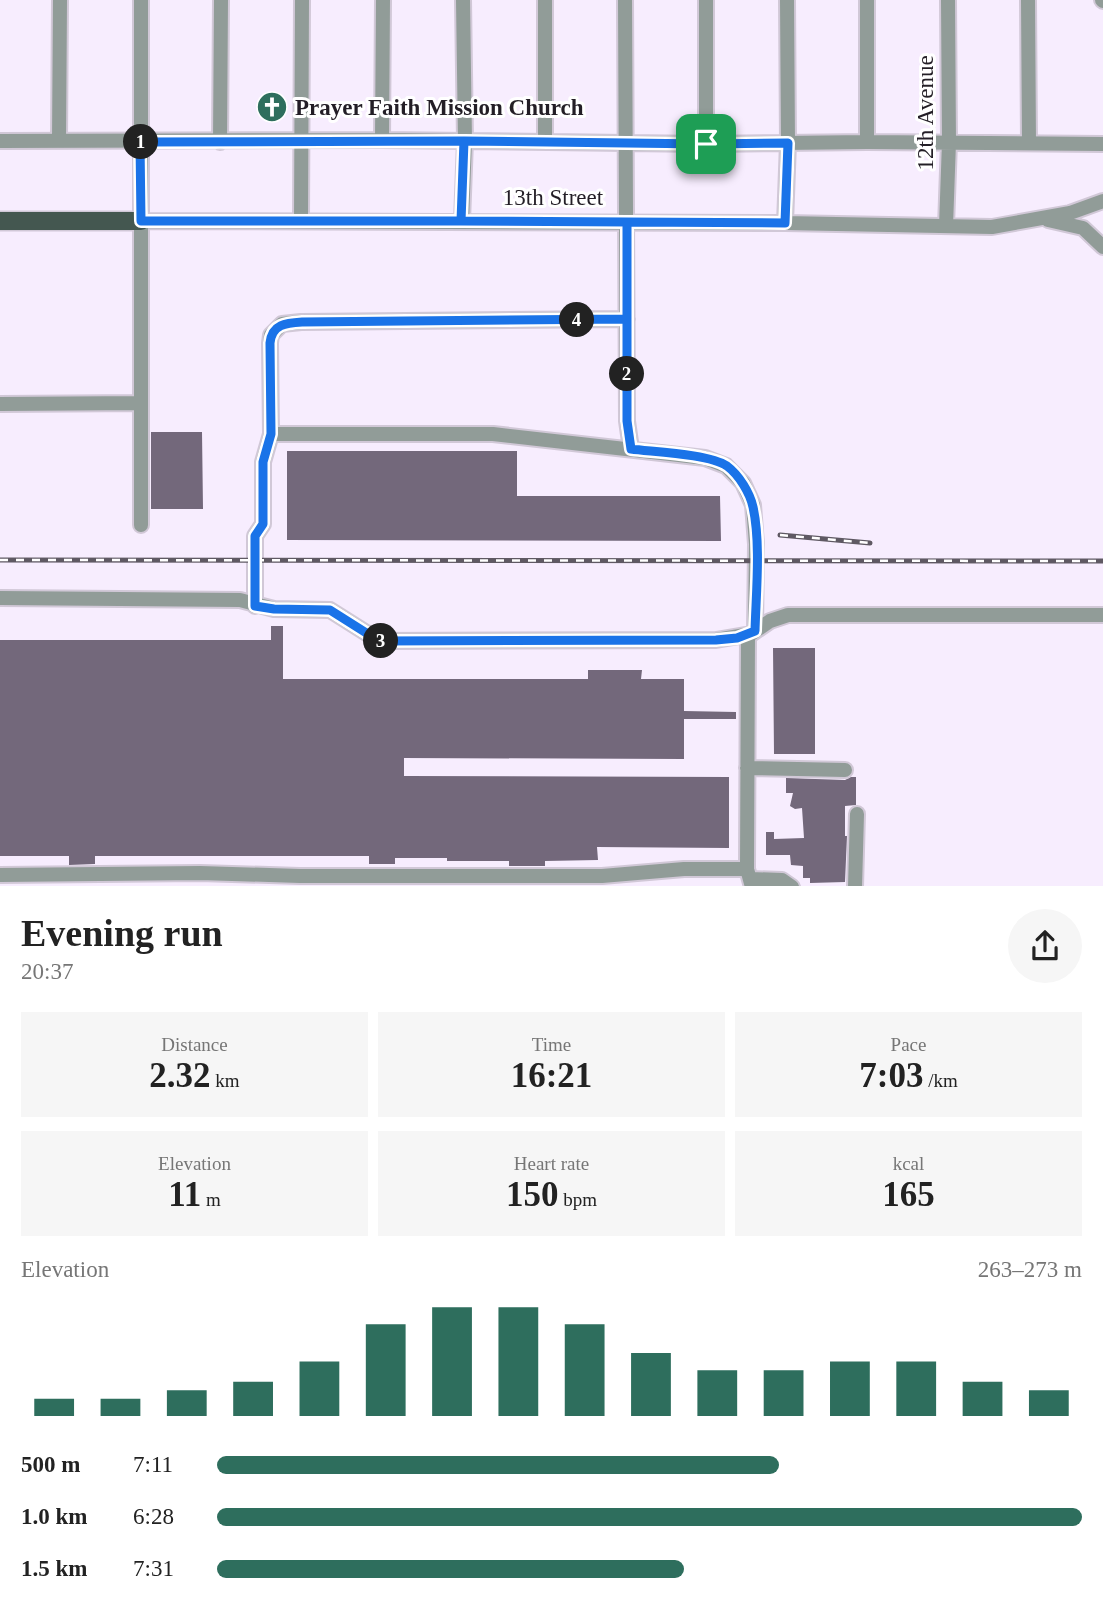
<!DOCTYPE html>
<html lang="en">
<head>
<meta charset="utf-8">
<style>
	body { margin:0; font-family:"Times New Roman",serif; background:#f6f6f6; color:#222; height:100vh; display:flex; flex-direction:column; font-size:26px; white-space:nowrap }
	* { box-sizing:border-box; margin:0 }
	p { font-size:23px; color:#767676 }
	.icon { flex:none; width:38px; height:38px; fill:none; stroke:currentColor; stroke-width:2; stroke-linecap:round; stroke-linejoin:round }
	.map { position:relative; height:886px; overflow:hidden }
	.side { display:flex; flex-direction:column; background:#fff; flex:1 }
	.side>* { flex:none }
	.pin { position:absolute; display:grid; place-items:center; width:60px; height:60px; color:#fff; margin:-30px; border-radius:14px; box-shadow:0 4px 10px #0006 }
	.km { position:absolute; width:35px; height:35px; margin:-18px; border-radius:50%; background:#222; color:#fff; font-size:19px; line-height:35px; text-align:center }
	.round { display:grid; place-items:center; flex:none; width:74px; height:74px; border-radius:37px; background:#f6f6f6 }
	.summary { display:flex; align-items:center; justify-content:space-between; height:119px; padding:0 21px }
	h1 { font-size:38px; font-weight:700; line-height:52px }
	.stats { display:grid; grid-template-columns:repeat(3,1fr); gap:10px; height:119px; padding:7px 21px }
	.stats div { display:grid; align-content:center; border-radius:0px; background:#f6f6f6; text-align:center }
	.stats b { font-size:35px; font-weight:700 }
	.stats small { font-size:19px; font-weight:400 }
	.stats p { font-size:19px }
	.chart { height:196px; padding:14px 21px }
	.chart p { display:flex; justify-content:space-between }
	.chart svg { width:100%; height:126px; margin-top:7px; stroke:#2e6e5d; stroke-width:6 }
	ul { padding:0 21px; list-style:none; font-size:23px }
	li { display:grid; grid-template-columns:112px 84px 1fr; align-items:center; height:52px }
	li i { height:18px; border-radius:9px; background:#2e6e5d }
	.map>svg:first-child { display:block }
</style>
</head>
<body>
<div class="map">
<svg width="1103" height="887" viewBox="0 0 1103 887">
	<rect width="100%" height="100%" fill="#f7edfe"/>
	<!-- building -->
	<path fill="#73687b" d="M151,432H202L203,509H151Z
		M287,451H517V496H720L721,541L287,540Z
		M271,626H283V679H588V670H642L641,679H684V711L736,712V719H684V759L404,758V776L729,777V848L597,847L598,860L545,861V866H509V861H447V858H395V864H369V856H95V864L69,865V856H0V640H271Z
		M773,648H815V754H774Z
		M851,777H856V805L845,806V836H847L845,882L810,883V878H803V866L791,865L790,855H766V832H774V839L804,838L802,808L795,809L790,806L793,793H786V778L845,780Z"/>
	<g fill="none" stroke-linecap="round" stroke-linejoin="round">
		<!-- minor casing -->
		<g stroke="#d1c8d7" stroke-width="18">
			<path id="minor" d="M141,0V525
				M545,0V141
				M625,0L627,421L631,449
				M1028,0L1029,143
				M1102,0L1103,1
				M382,140L383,0
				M0,141L382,140L706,144L867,142L1103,144
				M59,141L60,0
				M220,142L221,0
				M867,142V0
				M706,144V0
				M301,220L302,0
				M1048,220L1083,228L1103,247
				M141,221L785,223L992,227L1070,213L1103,201
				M462,221L465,141L463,0
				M785,223L788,143L787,0
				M946,226L949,142L948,0
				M0,404L141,403
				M271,434L270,343L271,335L282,324L301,322L627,319
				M0,598L240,600L274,609L330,610L379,641L716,640L751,634L770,621L788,615H1103
				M255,606V536L263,524V462L271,434H493L705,458L726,466L743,483L753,505L756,544L755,631
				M748,635L747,869L752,887
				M747,768L845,770
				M0,875L200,873L300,876H602L684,869H747
				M750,879L782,880L792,887
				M855,887L857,814"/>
		</g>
		<!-- major casing -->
		<g stroke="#d1c8d7" stroke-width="21">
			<path id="major" d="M0,221H141"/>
		</g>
		<!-- minor -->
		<use href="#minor" stroke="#919c98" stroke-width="14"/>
		<!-- major -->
		<use href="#major" stroke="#445750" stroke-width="18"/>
		<!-- rail casing -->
		<g stroke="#5f5963" stroke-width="5">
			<path id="rail" d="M780,535L870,543
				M0,560L1103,561"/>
		</g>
		<!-- rail -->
		<use href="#rail" stroke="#fff" stroke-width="2.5" stroke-dasharray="8" stroke-linecap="butt"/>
	</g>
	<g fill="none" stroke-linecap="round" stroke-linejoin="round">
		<!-- route casing -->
		<g stroke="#fff" stroke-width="14">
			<path id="route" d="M706,144L464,141L461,221H141L140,142L464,141L461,221L627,222V421L631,449C654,452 709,454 727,466C739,475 750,493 753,507C761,543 756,594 755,631L737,638L716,640L379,641L330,610L274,609L255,606V536L263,524V462L271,434L270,343C272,324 286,323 302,322L627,319V222L785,223L788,143L706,144"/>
		</g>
		<!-- route -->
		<use href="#route" stroke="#1a73e8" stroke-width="9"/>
	</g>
	<!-- icons -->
	<defs>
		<g id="church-disc" transform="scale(1.575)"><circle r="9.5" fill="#2e6e5d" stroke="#fff"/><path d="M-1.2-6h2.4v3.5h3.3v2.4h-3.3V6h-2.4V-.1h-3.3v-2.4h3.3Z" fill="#fff"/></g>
	</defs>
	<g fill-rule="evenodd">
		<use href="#church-disc" x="272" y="107"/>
	</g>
	<g text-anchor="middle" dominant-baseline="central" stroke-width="6" stroke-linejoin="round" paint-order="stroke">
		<!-- poi labels -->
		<g font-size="23" font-weight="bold" fill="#231e26" stroke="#fff" text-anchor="start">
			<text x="295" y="107">Prayer Faith Mission Church</text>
		</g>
		<!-- street labels -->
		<g font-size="23" fill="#231e26" stroke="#fff">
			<text transform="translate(925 113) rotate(-90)">12th Avenue</text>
			<text x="553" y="197">13th Street</text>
		</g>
	</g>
</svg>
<div class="pin" style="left:706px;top:144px;background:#1e9e55"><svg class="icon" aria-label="arrive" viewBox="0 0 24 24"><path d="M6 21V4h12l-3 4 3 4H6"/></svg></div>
<b class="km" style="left:141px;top:142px">1</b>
<b class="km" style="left:627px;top:374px">2</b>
<b class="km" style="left:381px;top:641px">3</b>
<b class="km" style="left:577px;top:320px">4</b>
</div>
<section class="side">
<div class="summary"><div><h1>Evening run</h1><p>20:37</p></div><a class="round"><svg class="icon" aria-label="share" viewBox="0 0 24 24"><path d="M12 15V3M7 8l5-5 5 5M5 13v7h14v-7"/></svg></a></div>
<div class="stats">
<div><p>Distance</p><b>2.32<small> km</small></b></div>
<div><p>Time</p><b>16:21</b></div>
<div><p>Pace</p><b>7:03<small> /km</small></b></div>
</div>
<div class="stats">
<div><p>Elevation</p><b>11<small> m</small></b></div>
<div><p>Heart rate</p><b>150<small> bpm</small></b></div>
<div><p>kcal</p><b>165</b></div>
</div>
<div class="chart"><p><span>Elevation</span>263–273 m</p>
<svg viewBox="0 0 160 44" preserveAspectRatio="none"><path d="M5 44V38M15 44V38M25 44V35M35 44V32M45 44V25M55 44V12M65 44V6M75 44V6M85 44V12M95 44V22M105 44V28M115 44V28M125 44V25M135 44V25M145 44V32M155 44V35"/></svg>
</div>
<ul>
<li><b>500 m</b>7:11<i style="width:65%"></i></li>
<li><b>1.0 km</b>6:28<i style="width:100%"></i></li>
<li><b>1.5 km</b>7:31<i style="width:54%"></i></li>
</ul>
</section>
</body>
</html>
